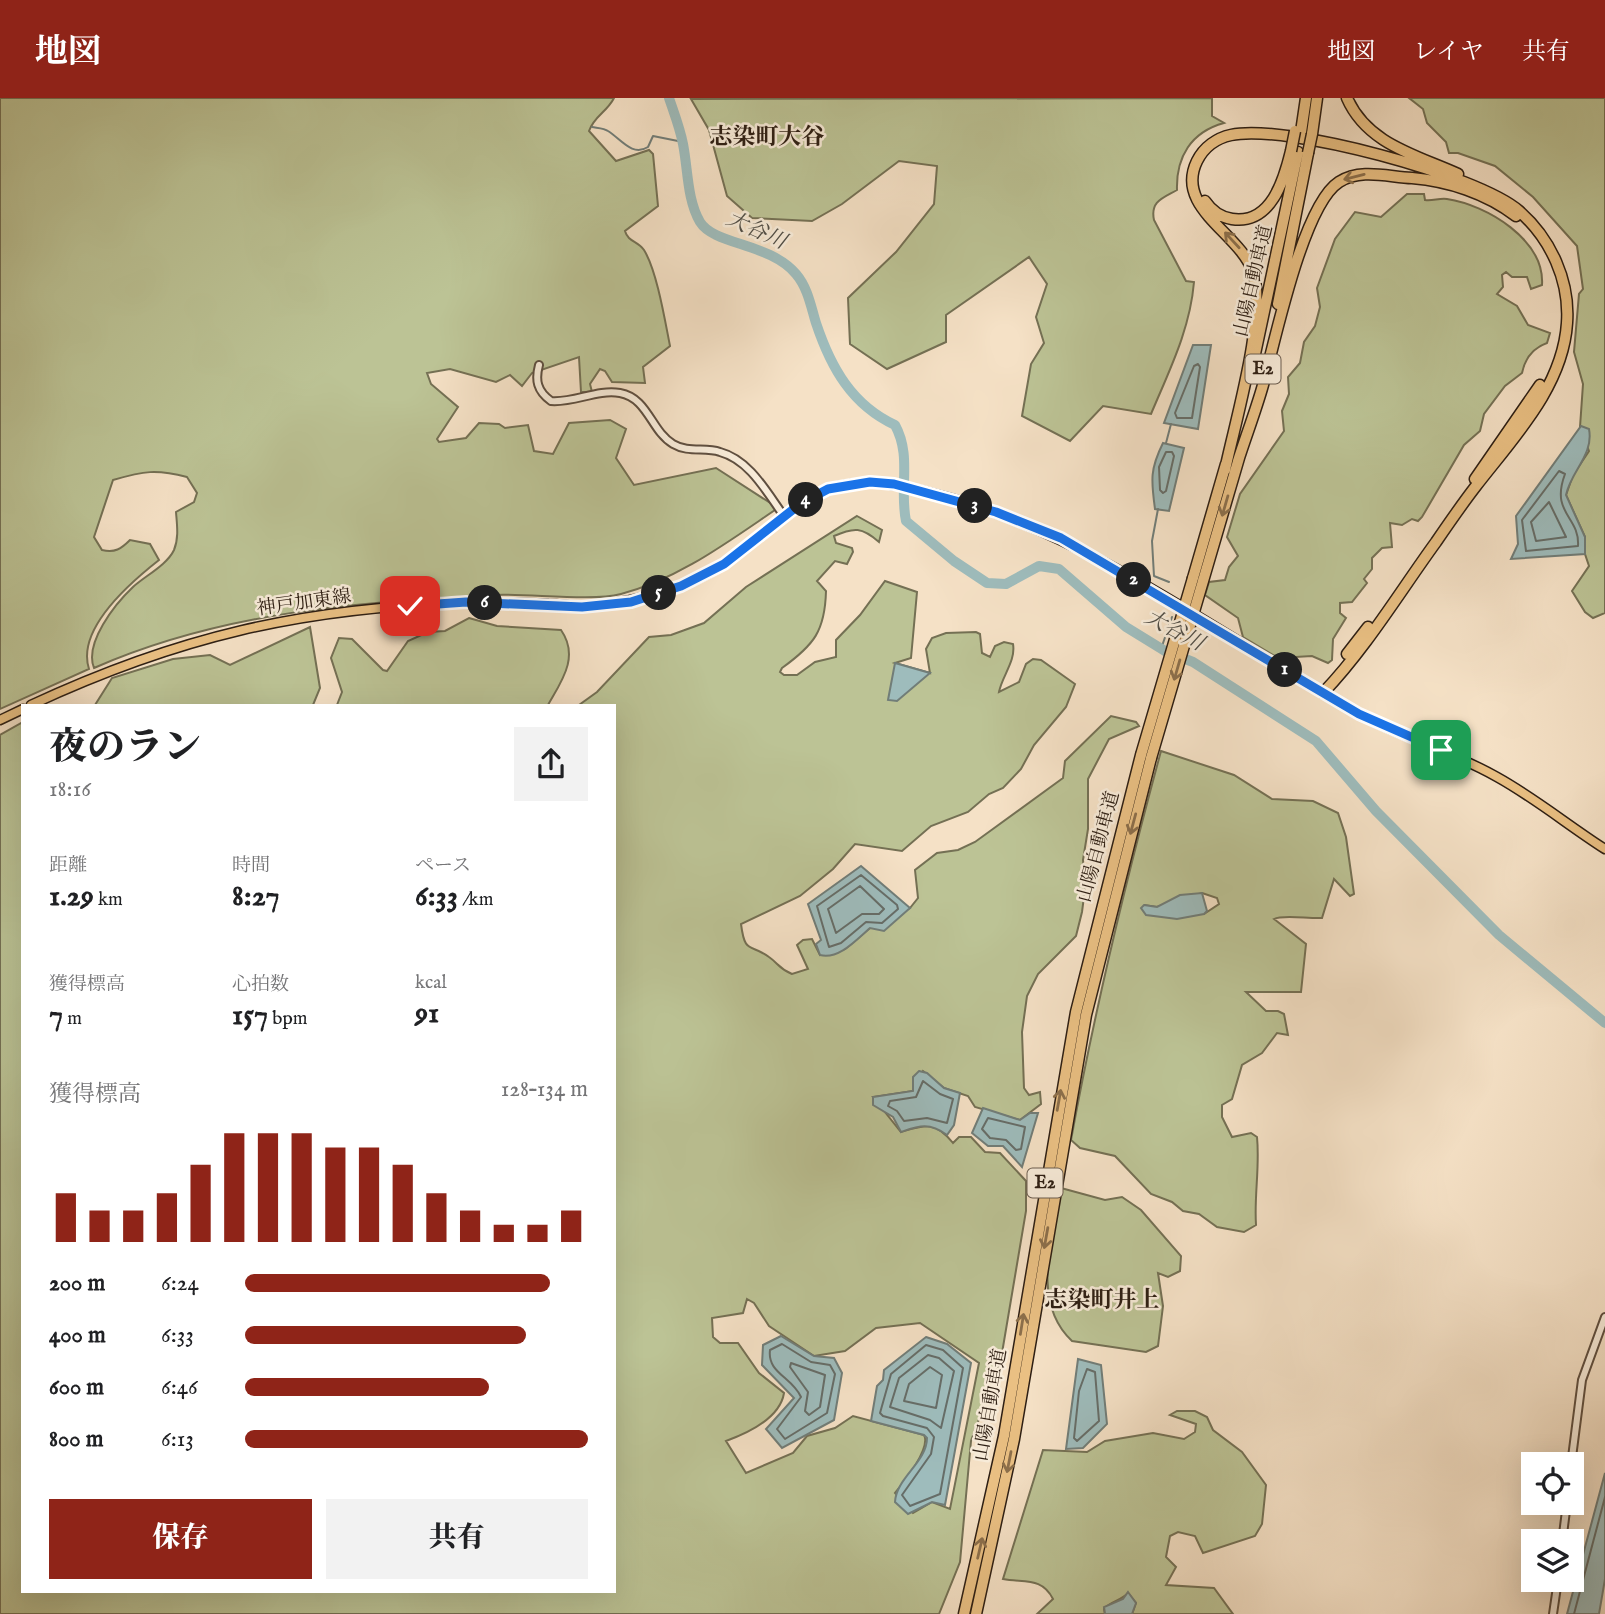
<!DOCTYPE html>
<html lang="ja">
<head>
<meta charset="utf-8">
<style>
	body { margin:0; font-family:"IM FELL English","Noto Serif JP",serif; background:#f2f2f2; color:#202124; height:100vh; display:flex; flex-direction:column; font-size:26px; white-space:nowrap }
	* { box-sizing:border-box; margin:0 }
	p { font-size:23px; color:#757577 }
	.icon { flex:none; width:38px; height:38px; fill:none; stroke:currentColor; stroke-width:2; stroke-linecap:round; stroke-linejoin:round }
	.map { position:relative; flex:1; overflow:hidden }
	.side { position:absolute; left:21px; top:606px; width:595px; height:889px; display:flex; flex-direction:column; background:#fff; border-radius:0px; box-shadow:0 7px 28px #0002 }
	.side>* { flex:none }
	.fabs { position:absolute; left:1521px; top:1354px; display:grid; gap:14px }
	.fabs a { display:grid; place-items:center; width:63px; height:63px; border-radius:0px; background:#fff; box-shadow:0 7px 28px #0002; font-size:35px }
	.pin { position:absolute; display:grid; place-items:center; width:60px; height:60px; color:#fff; margin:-30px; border-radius:14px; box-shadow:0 4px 10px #0006 }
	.km { position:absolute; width:35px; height:35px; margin:-18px; border-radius:50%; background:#222; color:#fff; font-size:19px; line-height:35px; text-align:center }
	.round { display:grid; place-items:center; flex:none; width:74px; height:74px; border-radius:0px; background:#f2f2f2 }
	.overview { display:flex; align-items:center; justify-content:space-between; height:119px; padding:0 28px }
	h1 { font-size:38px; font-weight:800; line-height:52px }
	.metrics { display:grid; grid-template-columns:repeat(3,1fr); gap:10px; height:119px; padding:7px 28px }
	.metrics div { display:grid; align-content:center }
	.metrics b { font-size:30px; font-weight:800 }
	.metrics small { font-size:19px; font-weight:400 }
	.metrics p { font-size:19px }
	.chart { height:196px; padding:14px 28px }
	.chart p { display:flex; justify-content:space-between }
	.chart svg { width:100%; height:126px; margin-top:7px; stroke:#8f2418; stroke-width:6 }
	.primary-button { display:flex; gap:14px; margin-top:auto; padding:14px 28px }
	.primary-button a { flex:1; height:80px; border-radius:0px; background:#8f2418; color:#fff; font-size:28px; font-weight:800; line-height:80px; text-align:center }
	.primary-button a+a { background:#f2f2f2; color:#202124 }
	ul { padding:0 28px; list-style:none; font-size:23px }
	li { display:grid; grid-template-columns:112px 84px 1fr; align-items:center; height:52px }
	li i { height:18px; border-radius:9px; background:#8f2418 }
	header { display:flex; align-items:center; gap:42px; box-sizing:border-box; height:98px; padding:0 35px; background:#8f2418; color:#fff }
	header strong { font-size:33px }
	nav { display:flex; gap:38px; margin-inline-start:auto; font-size:24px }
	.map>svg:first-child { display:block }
</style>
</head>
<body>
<header>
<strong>地図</strong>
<nav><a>地図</a><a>レイヤ</a><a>共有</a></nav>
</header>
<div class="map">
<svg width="1605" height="1516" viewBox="0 0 1605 1516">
	<rect width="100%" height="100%" fill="#f5e1c6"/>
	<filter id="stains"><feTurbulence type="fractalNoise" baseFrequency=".00286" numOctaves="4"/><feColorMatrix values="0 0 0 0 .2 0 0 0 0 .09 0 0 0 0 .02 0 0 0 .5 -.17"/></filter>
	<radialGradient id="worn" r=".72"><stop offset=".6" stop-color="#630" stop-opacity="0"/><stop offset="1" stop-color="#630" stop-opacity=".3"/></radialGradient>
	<!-- green -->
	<path fill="#bcc395" stroke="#747054" stroke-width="2" fill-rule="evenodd" d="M0,0H614C607,14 594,18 589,33L616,63L649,52L653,56L658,108L625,133C628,144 638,143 644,152C657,173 665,223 670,248L643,269L645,285L612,284L605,273L600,271L590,286L592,294H581L579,259L532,275L522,288L510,277L496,284L450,271L427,275L431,286L458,309L437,341L439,344L466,340L479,325L499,326L505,330L528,327L534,353L553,356L569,325L610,322L626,331L616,360L634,387L716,370L778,410C729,443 679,481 621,496C590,504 528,495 493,497C357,504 221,514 94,570C84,545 115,506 133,489C145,478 167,467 174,452C179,440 177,427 176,414L194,404L197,395L187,379C156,371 144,373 113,382L94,439L102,452C115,455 121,451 130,442L150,446L159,462C131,484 76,531 89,571L0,611Z
		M1212,0V18L1224,25C1191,34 1176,59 1177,92C1163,100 1150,103 1154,122L1186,183L1194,184C1190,232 1169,273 1151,316L1103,308L1070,343L1022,318L1031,266L1044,245L1036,219L1047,186L1029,159L946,217V244L887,271L850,246L848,200L896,154L934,106L937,68L899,63L842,106L812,123L752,120L727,98L709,32L691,1Z
		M1409,0H1605V515L1593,520L1585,514L1572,493L1589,468L1585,456V439L1566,397L1573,377L1589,353L1580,329L1583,286L1574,254L1579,196L1583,191L1577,148L1533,99L1495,68L1458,55H1449L1446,44L1427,25L1423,11Z
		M1407,96H1424L1425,102C1433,103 1439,100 1447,101C1487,107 1545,142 1542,187L1531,191L1527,179H1512L1506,174L1502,177L1503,189L1497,196L1517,208L1528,227L1550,235L1547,245C1533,250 1525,260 1522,275L1505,288L1484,316L1480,333L1464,347L1422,419L1418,423L1412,421L1402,427L1390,425L1392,449L1382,450L1372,460V471L1364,481L1367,485L1352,504L1340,505V515L1346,520L1333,541L1332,562L1328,565L1312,558L1278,560L1243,539L1238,520L1205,497L1209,484L1225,482L1229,469L1238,458L1227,439L1240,396L1284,333L1282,313L1289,296L1288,279L1300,265L1304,244L1315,228L1320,209L1317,190L1335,141L1355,114L1381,119Z
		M857,418L882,432L879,444C862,429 854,429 834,438L836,445L852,450L853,454L847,466L835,463L817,483L826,493C825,533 814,547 782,570L780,574L784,577H797L815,564L836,559V542L860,517L885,483L917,494L911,560L895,565L930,575L926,551L932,540L946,535L976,534L980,536L982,555L990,559L995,548L1004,544L1013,546C1016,563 1002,578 999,594L1019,584L1026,566L1033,561L1041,562L1075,586L1066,609L1034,647L1021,671L1003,690L989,696L968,714L931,728L902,753L855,746L833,771L800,798L741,826C745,857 750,845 769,859C779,866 778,870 792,876L808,871L797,847L803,842L812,841L820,857L845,851L870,830L910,810L918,800L915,772L937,755L958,752L975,744L1063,680L1065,663L1111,618L1136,624L1139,628L1109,641L1088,681V731L1083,762L1085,791L1082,814L1076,838L1038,876L1027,898L1022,934L1024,990L1029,997L1040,994L1041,1006L1020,1022L975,1009L968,998L944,990L923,973L913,993L873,999L901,1034C924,1027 935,1022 953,1045L959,1039H971L985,1054L1000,1055L1026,1083V1113L1001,1261L971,1343L960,1464L939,1516H0V637L23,624V1493H614V607H579L597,594L649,539L671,537L704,525L746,489ZM747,1201L754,1205L769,1228L814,1258L845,1253L876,1230L920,1225L979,1265L950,1411L932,1404L913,1415L895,1395C905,1383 931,1350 924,1337L853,1318L835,1330L807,1338L793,1355L746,1375L726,1343C748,1335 780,1320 784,1295L759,1275L738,1245H720L713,1239L712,1220L743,1215Z
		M469,520L497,528L561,532C580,559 561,584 548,607H337L342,594L331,560L339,540L352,541L383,572L387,573L408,543L428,534L445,533Z
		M310,529L320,590L313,607H95L112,580L173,561L210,557L230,567Z
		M1161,653L1234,677L1272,701L1313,703L1338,715L1346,739L1354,796L1350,798L1334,781L1322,820C1309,821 1283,816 1274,821L1306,846L1301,894H1246L1266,913H1278L1284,916L1288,937L1277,935L1262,955L1242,967L1232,1001L1222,1007V1019L1232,1039L1251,1035L1257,1039C1260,1069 1254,1097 1256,1127L1244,1134L1217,1129L1199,1116L1183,1113L1172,1104L1151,1096L1115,1058L1080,1050L1071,1042C1095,910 1126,782 1161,653ZM1202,795L1217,800L1219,806L1204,816L1144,807L1157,809Z
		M1061,1090L1105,1102L1122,1099L1141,1112L1181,1158L1180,1173L1168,1179L1158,1175L1163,1208L1158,1248L1146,1254L1072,1243C1030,1204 1053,1139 1061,1090Z
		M1177,1313H1195L1207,1319L1213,1332L1242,1354L1266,1387L1262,1426L1255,1438L1203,1455L1195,1438L1178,1434L1170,1438L1166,1459L1176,1469L1166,1487L1214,1490L1233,1516H1132L1136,1505L1128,1495C1121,1503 1111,1503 1104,1511L1105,1516H1037L1053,1501C1042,1479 1025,1485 1003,1481L1043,1352L1087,1354L1105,1343L1153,1335L1184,1341L1195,1334L1196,1326L1170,1317Z"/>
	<!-- water -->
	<path fill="#9ebcbc" stroke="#717d78" stroke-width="2" d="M1193,247H1211L1198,331L1164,325Z
		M1581,328L1589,331C1594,357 1571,373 1566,397L1585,439V456L1511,461L1518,446L1516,418Z
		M1163,345L1184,350L1169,413L1155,411C1151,382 1150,371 1163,345Z
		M895,565L930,575L897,603L888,602Z
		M861,768L910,810L884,833L870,830C857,841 839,862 820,857L816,846L821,842L808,806Z
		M1202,795L1207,813L1204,816L1177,821L1146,817L1141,810L1144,807L1157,809L1180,797Z
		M919,973L927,975L944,990L960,995L954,1027L947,1037C929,1024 919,1028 901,1034L893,1019L873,1007V999L913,993V979Z
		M983,1010L1020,1022L1030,1015H1038L1022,1069L1003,1048H988L972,1035Z
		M781,1238L814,1258L834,1260L842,1275L834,1322L782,1350L766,1331L794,1300L762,1267L763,1247Z
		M926,1239L947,1246L971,1265L945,1407L932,1404L908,1416L895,1404C896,1380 927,1364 927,1340L924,1337L871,1323L877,1288L883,1282L884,1272Z
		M1078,1261L1101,1267L1107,1326L1083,1350L1066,1351Z
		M1605,1375V1481L1599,1516H1567Z
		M1128,1494L1136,1505L1132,1516H1105L1104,1509L1123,1501Z"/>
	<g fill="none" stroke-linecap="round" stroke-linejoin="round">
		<!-- shore -->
		<path stroke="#666d68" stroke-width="2" d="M1198,266L1200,269L1192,320H1177L1175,315L1194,268Z
			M1166,354H1172L1174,358L1166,393L1163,395L1160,392L1159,369Z
			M1559,373L1565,376C1550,416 1580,418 1578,448L1526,453L1522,422Z
			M1549,404L1566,439L1536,443L1531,424Z
			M861,777L897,807L898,811L882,825L866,824L841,845L829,849L817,808Z
			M860,788L884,811L879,816H862L836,835L828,811Z
			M923,983L940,996L953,1001L947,1025L927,1020L904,1023L897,1013L888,1008L890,1003L916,999Z
			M988,1020L1025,1029L1021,1051L1016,1052L1006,1042L990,1040L982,1031Z
			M782,1246L811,1264L830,1267L835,1276L827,1315L785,1341L777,1331L801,1299C792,1279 767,1275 770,1252Z
			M926,1247L943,1252L963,1270L940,1396L910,1408L902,1397L931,1356L934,1339L927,1330L883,1318L880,1315L891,1276Z
			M928,1257L939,1260L954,1273L941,1330L930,1322L890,1309L899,1280Z
			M791,1265L825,1277L820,1309L809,1317L805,1313L808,1294L790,1269Z
			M930,1269L942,1277L936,1310L904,1303L909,1286Z
			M1087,1271L1095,1274L1099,1323L1077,1343L1074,1340L1079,1293Z
			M1574,1516L1605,1399"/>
		<!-- stream -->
		<path stroke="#717d78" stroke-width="2" d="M592,29C597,30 604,30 608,33C621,41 632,59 648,49L653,38L683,44
			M1166,345L1171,326
			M1158,411L1152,443L1154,478L1169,484
			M1161,551L1172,519"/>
		<!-- river -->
		<path stroke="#9ebcbc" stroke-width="10" d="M669,0C674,15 680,30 683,46C688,71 687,102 700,124C714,147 770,145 796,176C808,190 811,209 816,225C831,270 852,307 895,327C912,358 899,389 906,423L954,463L987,485L1006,486L1039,468L1059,471L1126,529L1165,553L1193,564L1316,643L1376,713L1499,837L1605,925"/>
		<!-- tertiary casing -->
		<g stroke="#5f4f40" stroke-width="10">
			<path id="tertiary" d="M539,267C535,282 537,293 551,303C574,305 597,291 620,295C648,300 651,333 673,346C688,355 705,349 720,354C750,362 767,395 784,418
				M1571,1367L1582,1282L1605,1219
				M1562,1444L1567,1405
				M1553,1516L1558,1482"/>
		</g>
		<!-- primary casing -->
		<g stroke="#2d1e13" stroke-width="11">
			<path id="primary" d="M31,607C177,539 301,510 463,505C492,504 521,505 549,506C564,506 578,510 592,508C638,503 683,492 722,467C766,439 798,392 852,386C887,382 920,392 954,401C1097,443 1220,536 1349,610C1396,638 1450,652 1497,679C1535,700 1569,728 1605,751
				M0,622L23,611"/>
		</g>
		<!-- motorway casing -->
		<g stroke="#2d1e13" stroke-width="13">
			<path id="motorway" d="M1347,0C1367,46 1416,57 1458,76
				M1301,34L1306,0
				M1312,36L1317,0
				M1205,103C1211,112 1220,119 1232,121C1271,127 1284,82 1291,53
				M1278,206L1308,55
				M1252,270L1298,54
				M1238,363C1246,338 1256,312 1263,287C1275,243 1303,107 1339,84C1361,70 1388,79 1412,80C1448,83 1486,95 1516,118
				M1225,372C1235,324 1267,217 1253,174C1240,135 1174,110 1197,63C1204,49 1217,40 1231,37C1285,25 1478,77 1519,113C1551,141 1570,183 1567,225C1563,289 1513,340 1476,388C1462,406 1449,425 1436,444C1399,495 1366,550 1323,595
				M1475,381L1540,287
				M1193,480L1226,366
				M1203,483L1239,360
				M1347,556L1368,529
				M964,1516L1004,1338L1076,914L1141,657
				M976,1516L1014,1341L1086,917L1151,660"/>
		</g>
		<!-- tertiary -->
		<use href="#tertiary" stroke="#f8ecda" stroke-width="6"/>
		<!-- primary -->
		<use href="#primary" stroke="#eac083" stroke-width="8"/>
		<!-- motorway -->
		<use href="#motorway" stroke="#eac083" stroke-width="10"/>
		<!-- motorway-bridge casing -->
		<g stroke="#2d1e13" stroke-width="13" stroke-linecap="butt">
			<path id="motorway-bridge" d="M1291,53L1295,33
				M1308,55L1312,36
				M1141,657L1193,480
				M1151,660L1203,483"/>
		</g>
		<!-- motorway-bridge -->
		<use href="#motorway-bridge" stroke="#eac083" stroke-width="10"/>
	</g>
	<!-- one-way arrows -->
	<defs><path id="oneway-shaft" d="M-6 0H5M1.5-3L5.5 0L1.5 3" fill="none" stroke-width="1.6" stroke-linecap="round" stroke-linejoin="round" transform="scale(1.75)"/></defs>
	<g stroke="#8c6f4b">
		<use href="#oneway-shaft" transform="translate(1354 79) rotate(166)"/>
		<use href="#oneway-shaft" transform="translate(1232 142) rotate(-133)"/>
		<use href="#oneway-shaft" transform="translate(1225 408) rotate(106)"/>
		<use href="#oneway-shaft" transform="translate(1177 572) rotate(106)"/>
		<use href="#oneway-shaft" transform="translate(1133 726) rotate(105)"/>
		<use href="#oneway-shaft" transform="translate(1059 1002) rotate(-80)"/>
		<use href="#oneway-shaft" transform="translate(1046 1140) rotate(100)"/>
		<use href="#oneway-shaft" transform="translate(1022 1226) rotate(-81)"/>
		<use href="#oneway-shaft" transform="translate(1009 1364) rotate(101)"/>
		<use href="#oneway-shaft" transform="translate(980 1450) rotate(-77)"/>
	</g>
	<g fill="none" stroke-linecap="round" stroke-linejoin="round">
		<!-- route casing -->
		<g stroke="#fff" stroke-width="14">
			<path id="route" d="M410,508L466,504L582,509L631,504L681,488L724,466L800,406L828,391L870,384L894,386L996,414L1061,440L1359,616L1441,652"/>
		</g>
		<!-- route -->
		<use href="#route" stroke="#1a73e8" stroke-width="9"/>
	</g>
	<g text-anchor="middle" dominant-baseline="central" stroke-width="5" stroke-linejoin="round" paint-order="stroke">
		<!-- shield labels -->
		<g fill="#f8ecda" stroke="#6a5c4f" stroke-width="2">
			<rect x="1245.5" y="256.5" width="35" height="29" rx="5"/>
			<rect x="1027.5" y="1070.5" width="35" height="29" rx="5"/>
		</g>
		<g font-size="18" font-weight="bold" fill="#2d1e13">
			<text x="1263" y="271">E2</text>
			<text x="1045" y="1085">E2</text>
		</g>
		<!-- street labels -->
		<g font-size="19" fill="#2d1e13" stroke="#f8ecda">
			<text transform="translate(1254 183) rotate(-77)">山陽自動車道</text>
			<text transform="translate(304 505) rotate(-8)">神戸加東線</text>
			<text transform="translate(1099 749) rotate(-75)">山陽自動車道</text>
			<text transform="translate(991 1307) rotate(-80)">山陽自動車道</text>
		</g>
		<!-- water labels -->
		<g font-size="21" font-style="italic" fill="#4f4d46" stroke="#f8ecda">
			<text transform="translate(756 133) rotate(24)">大谷川</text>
			<text transform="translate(1174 533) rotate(28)">大谷川</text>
		</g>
		<!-- quarter labels -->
		<g font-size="23" font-weight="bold" fill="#2d1e13" stroke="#f8ecda">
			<text x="767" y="39">志染町大谷</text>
			<text x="1102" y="1202">志染町井上</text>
		</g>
	</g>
	<rect width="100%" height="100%" filter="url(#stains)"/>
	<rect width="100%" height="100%" fill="url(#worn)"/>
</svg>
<div class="fabs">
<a><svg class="icon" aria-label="locate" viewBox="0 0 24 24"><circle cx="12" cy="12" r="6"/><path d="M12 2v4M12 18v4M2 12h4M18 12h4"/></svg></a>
<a><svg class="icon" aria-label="layers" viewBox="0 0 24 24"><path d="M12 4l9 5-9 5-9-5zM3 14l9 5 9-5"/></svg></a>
</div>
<div class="pin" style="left:1441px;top:652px;background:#1e9e55"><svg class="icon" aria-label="arrive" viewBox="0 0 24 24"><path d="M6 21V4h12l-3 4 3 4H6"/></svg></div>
<div class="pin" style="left:410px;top:508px;background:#d93025"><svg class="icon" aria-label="check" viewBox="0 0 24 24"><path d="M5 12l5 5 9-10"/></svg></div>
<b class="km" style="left:1285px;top:572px">1</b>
<b class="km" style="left:1134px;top:482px">2</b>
<b class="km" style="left:975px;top:408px">3</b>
<b class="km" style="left:806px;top:402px">4</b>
<b class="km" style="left:659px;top:495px">5</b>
<b class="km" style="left:485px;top:505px">6</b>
<section class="side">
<div class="overview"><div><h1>夜のラン</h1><p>18:16</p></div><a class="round"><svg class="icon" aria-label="share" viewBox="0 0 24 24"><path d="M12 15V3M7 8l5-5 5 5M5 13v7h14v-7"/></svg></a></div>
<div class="metrics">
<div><p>距離</p><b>1.29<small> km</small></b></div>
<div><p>時間</p><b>8:27</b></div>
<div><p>ペース</p><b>6:33<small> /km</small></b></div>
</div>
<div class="metrics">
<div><p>獲得標高</p><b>7<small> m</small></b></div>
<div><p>心拍数</p><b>157<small> bpm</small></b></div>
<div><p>kcal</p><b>91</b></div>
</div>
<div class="chart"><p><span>獲得標高</span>128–134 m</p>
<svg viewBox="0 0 160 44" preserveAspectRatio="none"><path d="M5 44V27M15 44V33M25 44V33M35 44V27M45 44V17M55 44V6M65 44V6M75 44V6M85 44V11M95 44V11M105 44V17M115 44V27M125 44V33M135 44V38M145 44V38M155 44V33"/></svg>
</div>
<ul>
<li><b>200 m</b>6:24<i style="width:89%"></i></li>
<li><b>400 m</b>6:33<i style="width:82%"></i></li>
<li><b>600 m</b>6:46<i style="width:71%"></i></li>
<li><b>800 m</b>6:13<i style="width:100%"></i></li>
</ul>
<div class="primary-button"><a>保存</a><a>共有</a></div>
</section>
</div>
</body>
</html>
